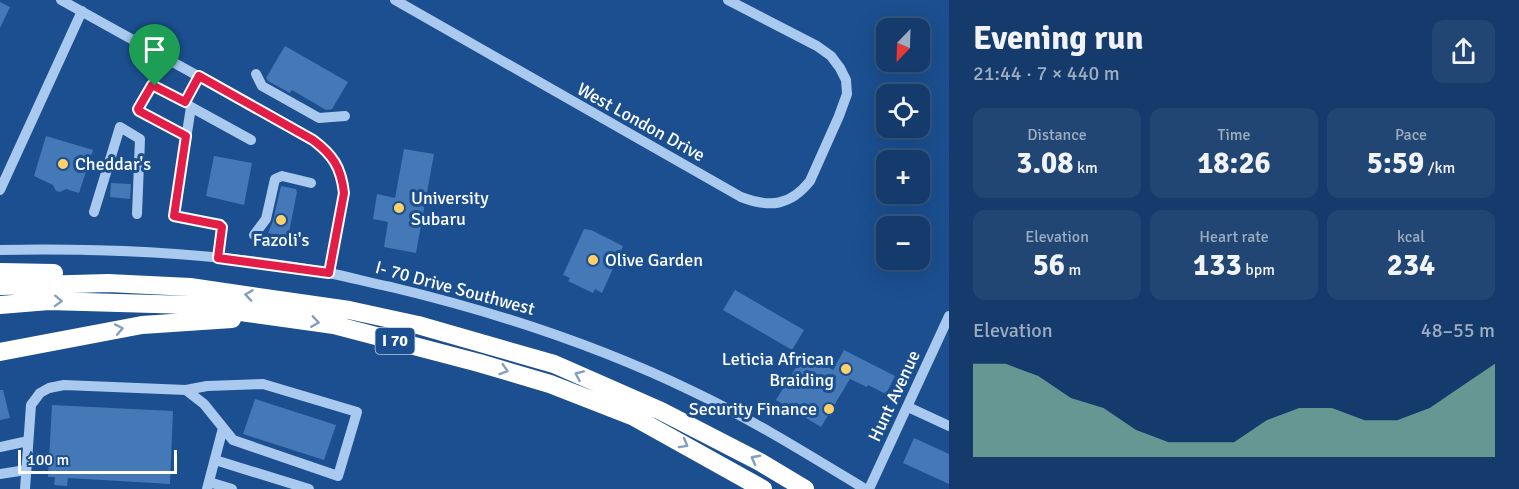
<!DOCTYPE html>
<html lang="en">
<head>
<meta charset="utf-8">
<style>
	body { margin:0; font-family:Signika,sans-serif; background:#214673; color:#f1f3f6; height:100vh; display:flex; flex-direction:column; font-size:22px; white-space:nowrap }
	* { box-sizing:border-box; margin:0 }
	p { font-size:20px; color:#9dadc1 }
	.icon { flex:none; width:33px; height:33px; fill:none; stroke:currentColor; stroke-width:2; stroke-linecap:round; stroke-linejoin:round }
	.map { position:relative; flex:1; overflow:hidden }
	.side { display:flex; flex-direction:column; background:#143b6b; width:570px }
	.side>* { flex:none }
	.needle { width:39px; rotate:203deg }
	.buttons { position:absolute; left:876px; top:18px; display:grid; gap:12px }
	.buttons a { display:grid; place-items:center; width:54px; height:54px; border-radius:12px; background:#143b6b; box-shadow:0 6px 24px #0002,0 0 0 2px #33557e; font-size:30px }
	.scale { position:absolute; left:18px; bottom:15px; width:159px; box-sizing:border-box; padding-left:6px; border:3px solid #fff; border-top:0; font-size:16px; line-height:21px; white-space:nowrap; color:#fff; -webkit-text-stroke:4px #1b4f8f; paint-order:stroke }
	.pin { position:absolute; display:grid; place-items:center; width:51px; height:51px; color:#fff; margin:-62px -26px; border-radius:50% 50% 50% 0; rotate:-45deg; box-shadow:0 0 6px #0007 }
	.pin .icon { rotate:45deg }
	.round { display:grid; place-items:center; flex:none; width:63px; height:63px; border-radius:12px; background:#214673 }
	.head { display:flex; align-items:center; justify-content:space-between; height:102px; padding:0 24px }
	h1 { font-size:33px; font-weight:700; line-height:45px }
	.metrics { display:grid; grid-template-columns:repeat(3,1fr); gap:9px; height:102px; padding:6px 24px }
	.metrics div { display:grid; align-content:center; border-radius:12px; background:#214673; text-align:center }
	.metrics b { font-size:30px; font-weight:700 }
	.metrics small { font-size:16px; font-weight:400 }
	.metrics p { font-size:16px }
	.chart { height:168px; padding:12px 24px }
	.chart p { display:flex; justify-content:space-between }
	.chart svg { width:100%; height:108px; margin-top:6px; fill:#8abfa5; opacity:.7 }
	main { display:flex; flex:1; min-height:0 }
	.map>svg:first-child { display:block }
</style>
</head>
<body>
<main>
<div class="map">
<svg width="949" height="489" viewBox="0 0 949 489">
	<rect width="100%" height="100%" fill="#1b4f8f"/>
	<!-- building -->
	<path fill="#4478b7" d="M0,2L10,7L0,28Z
		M285,46L348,82L332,109L326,110L292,90L290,93L268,81L266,78Z
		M46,136L93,150L79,193L66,189L60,192L56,191L53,185L34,176Z
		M404,149L434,154L416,253L384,247L388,222L373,219L377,194L395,198Z
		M214,156L252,163L244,205L206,196Z
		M111,183L131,184L130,199L110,197Z
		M281,186L296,189L297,192L288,237L268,233L273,221Z
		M584,229L591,230L623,246L602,293L595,289L593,293L568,281L570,278L563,275Z
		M735,290L804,330L792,350L723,310Z
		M844,350L895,376L886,394L868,385L867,387L850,379L821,427L776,400L805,353L833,370Z
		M0,390H3L10,418L0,420Z
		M255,399L336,425L324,460L243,434Z
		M52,405L173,411L170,484L68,478L67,486L54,485L55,477H48Z
		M914,438L949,454V484L903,463Z"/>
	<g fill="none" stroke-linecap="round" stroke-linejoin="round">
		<!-- minor -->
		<path stroke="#a9c9ee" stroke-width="10" d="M61,0L313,140C333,155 341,167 344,193L329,273
			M395,0L741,197C770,208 790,206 810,181L839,116L847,94L846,80L840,68L831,56L817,46L728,0
			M256,74L262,86L319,118L345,116
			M199,77L185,102L191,107L174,216L220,225L222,227L218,257
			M185,102L152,85L138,109L139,111L186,136
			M191,107L251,140
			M0,190L82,11
			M94,212L120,127L140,139L137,214
			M254,235L266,219L275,179L282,176L311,183
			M0,250C109,248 221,253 329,273C350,277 370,283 391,287C496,312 597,345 694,392C753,420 809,455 865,489
			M908,407L949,426
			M0,447L28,441
			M215,460L309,489
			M0,474L26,470
			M209,482L232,489
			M25,489L31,405L40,393L49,388L64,385L186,390L207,386L263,384L357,412L338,476L233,440L204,404L186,390
			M207,489L223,428
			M869,489L949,316"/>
		<!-- highway -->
		<path stroke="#fff" stroke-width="18" d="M0,272L54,273
			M0,286L108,283L190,287L349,310L418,325L554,364L661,411L760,462L805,489
			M0,305L49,301L189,305L334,325L479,363L550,384L632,416L763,489
			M0,352L142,325L232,319"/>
	</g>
	<!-- one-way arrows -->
	<defs><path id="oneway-chevron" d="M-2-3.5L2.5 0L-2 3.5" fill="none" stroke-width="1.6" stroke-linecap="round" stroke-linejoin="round" transform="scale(1.5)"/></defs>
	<g stroke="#829ec1">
		<use href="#oneway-chevron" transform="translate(249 295) rotate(-172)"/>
		<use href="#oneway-chevron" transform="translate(58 301) rotate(2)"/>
		<use href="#oneway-chevron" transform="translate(315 322) rotate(8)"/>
		<use href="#oneway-chevron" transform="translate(119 329) rotate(-11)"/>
		<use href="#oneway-chevron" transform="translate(504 370) rotate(17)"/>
		<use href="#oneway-chevron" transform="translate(579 375) rotate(-156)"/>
		<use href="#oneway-chevron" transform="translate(684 444) rotate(29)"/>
		<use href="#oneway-chevron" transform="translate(755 459) rotate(-152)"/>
	</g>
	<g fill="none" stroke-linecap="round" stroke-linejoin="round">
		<!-- route casing -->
		<g stroke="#fff" stroke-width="12">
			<path id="route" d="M199,76L313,140C333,155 341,167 344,193L329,273L218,258L222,227L220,225L174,216L186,136L139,111L138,109L152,85L185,102Z"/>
		</g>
		<!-- route -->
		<use href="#route" stroke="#e11d48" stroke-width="8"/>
	</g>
	<!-- markers -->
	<g fill="#ffd166" stroke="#1b4f8f" stroke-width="2">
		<circle cx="63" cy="164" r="6"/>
		<circle cx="399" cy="208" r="6"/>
		<circle cx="281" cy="220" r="6"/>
		<circle cx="593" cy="260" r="6"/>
		<circle cx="846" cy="369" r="6"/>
		<circle cx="829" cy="409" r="6"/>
	</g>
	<g text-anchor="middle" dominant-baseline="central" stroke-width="6" stroke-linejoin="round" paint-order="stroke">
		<!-- shield labels -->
		<rect fill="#1b4f8f" stroke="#bbcadd" stroke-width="1.5" x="375.5" y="328" width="39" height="26" rx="4.5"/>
		<g font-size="16" font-weight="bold" fill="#fff">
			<text x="395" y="341">I 70</text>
		</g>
		<!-- street labels -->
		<g font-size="18" fill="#fff" stroke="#1b4f8f">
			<text transform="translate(641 122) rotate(29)">West London Drive</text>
			<text transform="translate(455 288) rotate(15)">I- 70 Drive Southwest</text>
			<text transform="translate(894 396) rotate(-65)">Hunt Avenue</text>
		</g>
		<!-- poi labels -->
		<g font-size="18" fill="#fff" stroke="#1b4f8f" text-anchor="start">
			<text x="75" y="164">Cheddar's</text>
			<text x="411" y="198">University<tspan x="411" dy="21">Subaru</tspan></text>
			<text x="281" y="240" text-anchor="middle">Fazoli's</text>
			<text x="605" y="260">Olive Garden</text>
			<text x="834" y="359" text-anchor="end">Leticia African<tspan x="834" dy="21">Braiding</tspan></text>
			<text x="817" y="409" text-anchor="end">Security Finance</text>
		</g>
	</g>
</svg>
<div class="buttons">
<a><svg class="needle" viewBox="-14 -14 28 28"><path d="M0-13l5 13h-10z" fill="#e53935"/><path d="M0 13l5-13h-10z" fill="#9dadc1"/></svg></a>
<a><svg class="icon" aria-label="locate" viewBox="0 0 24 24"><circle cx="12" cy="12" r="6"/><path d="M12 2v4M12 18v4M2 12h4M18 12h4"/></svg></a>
<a>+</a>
<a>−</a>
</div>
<div class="scale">100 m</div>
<div class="pin" style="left:155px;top:86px;background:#1e9e55"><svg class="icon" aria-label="arrive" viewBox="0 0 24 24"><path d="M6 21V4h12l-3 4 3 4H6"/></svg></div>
</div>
<section class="side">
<div class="head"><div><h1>Evening run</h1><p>21:44 · 7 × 440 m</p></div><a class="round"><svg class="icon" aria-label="share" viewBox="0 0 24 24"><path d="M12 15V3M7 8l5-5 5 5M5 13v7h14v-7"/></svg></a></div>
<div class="metrics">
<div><p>Distance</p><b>3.08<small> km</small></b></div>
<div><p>Time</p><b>18:26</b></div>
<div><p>Pace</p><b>5:59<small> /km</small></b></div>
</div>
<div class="metrics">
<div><p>Elevation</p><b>56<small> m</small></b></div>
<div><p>Heart rate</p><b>133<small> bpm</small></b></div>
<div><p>kcal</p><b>234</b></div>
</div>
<div class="chart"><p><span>Elevation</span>48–55 m</p>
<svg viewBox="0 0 160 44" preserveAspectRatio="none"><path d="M0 44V6L10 6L20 11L30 20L40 24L50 33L60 38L70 38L80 38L90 29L100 24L110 24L120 29L130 29L140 24L150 15L160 6V44z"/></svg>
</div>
</section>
</main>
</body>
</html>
